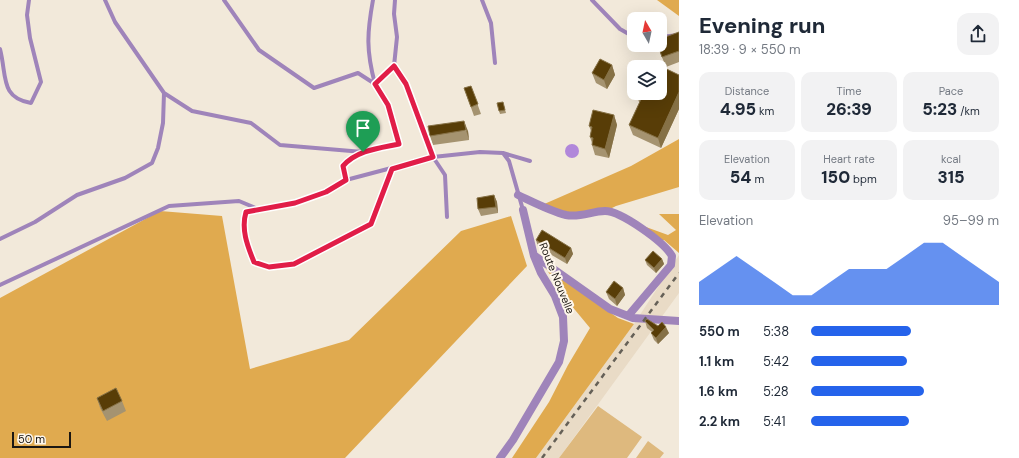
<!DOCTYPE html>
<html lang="en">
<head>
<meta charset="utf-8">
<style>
	body { margin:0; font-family:"DM Sans",sans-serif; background:#f2f2f3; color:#1f2937; height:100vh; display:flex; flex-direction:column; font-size:15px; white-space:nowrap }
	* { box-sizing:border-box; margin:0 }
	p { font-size:13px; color:#747a83 }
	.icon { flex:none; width:22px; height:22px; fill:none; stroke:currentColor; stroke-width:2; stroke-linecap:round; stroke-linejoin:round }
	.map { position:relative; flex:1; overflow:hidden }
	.drawer { display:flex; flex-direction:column; background:#fff; width:340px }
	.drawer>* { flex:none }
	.needle { width:26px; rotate:351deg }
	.fabs { position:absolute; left:627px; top:12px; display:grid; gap:8px }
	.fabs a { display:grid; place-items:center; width:40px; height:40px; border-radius:8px; background:#fff; box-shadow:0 4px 16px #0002; font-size:20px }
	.scale { position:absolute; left:12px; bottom:10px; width:59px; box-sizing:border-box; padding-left:4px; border:2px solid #1b1712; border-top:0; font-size:11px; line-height:14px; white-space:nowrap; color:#1b1712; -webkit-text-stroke:3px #fef6eb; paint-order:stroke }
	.pin { position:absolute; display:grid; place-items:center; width:34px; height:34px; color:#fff; margin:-41px -17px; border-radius:50% 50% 50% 0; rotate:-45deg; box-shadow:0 0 4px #0007 }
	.pin .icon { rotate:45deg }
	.round { display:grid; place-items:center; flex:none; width:42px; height:42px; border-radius:12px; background:#f2f2f3 }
	.summary { display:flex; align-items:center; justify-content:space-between; height:68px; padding:0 20px }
	h1 { font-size:22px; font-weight:800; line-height:30px }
	.stats { display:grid; grid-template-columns:repeat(3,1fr); gap:6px; height:68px; padding:4px 20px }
	.stats div { display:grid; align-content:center; border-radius:10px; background:#f2f2f3; text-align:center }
	.stats b { font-size:17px; font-weight:800 }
	.stats small { font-size:11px; font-weight:400 }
	.stats p { font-size:11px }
	.chart { height:112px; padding:8px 20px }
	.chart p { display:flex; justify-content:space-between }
	.chart svg { width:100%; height:72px; margin-top:4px; fill:#2563eb; opacity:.7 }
	ul { padding:0 20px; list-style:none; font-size:13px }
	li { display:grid; grid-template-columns:64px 48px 1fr; align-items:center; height:30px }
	li i { height:10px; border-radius:5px; background:#2563eb }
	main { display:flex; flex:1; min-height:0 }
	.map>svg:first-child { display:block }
</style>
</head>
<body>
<main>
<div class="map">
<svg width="679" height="458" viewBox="0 0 679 458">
	<rect width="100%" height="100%" fill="#f2e9da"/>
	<!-- built -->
	<path fill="#e9dbc6" d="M679,255V293L559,458H536L634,324Z"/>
	<!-- green -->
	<path fill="#deb97e" d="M598,406L642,437L627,458H559Z
		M648,441L664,453L660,458H636Z"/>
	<!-- forest -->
	<path fill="#e0aa4f" d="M657,0H679V16Z
		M679,139V187L616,206L606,211L578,216L542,205L631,166Z
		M160,211L222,216L250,369L349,340L461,231L511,216L527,266L345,458H0V298Z
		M659,214H679V253L664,240L657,241L635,223L668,235L676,230Z
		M545,267L618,318L634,324L536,458H512L549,402L568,365L590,328L566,299Z"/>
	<!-- water -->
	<path fill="#b187da" d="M565 151a7 7 0 1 1 14 0a7 7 0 1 1-14 0Z"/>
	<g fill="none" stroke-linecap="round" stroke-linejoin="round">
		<!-- lane -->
		<path stroke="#9f84ba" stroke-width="4" d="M224,0L259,50L314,88L358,73L375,84L388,105L399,144C380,148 357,150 343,166L346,180
			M373,0C367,33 366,50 375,84L394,66L397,37L394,14L395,0
			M482,0L491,23L495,63
			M592,0L620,29L634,37
			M660,37L679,35
			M0,49C7,76 0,98 31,103L41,82L30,38L27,15L29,0
			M394,66L406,84L433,157L445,175L447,217
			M164,93L192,111L251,123L280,145L363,152
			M503,153L530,161
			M392,169L371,224L295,264L269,267L254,261C247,245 241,229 246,212L295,203L326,191L346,180L433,157L480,152L503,153L509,161L523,210
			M0,239L35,222L77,195L125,178L152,163L158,148L163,123L164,93L115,22L105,0
			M0,285L169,206L239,201L258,209"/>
		<!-- street -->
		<path stroke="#9f84ba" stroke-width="8" d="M518,195C533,202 550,211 566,215C580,218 592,211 605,211C621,211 664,242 672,256L671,265L628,316
			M535,256L610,309L633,318L679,321
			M500,458L513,440L559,362L564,341L563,317L555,296L541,273L534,256L523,210"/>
		<!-- rail -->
		<path stroke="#656057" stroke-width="2.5" stroke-dasharray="5 5" stroke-linecap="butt" d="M542,458L679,273"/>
	</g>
	<!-- wall -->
	<path fill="#a59370" d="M679,32V62L666,67L657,45Z
		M612,65L615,75L607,89L596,83L592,73Z
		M679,75V109L661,148L633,135L629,125L640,102H639L636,93H660Z
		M471,86L481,114L474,116L464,88Z
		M503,102L506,113L500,114L499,111Z
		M614,115L617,125L609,158L595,155L592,145V143L590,137L591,131L589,126Z
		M428,126L468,131L469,140L433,145L430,136Z
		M494,195L497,202L498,213L481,216L478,209Z
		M536,240L571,248L573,254L567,264L538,247Z
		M662,259L664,264L656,273L647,265L645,260Z
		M623,288L625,295L617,306L609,299L606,292Z
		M645,321L669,333L658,344L654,340L651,333L652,332L647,328Z
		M97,398L122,401L126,411L107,421L100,408Z"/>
	<!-- shaded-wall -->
	<path fill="#867146" d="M612,65L615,75L607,89L604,80Z
		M679,92V109L661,148L658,138Z
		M614,115L617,125L609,158L605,149Z
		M464,121L468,131L469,140L466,130Z
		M494,195L497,202L498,213L496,207Z
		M571,248L573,254L567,264L565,258Z
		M662,259L664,264L656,273L654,268Z
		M623,288L625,295L617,306L615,299Z
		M666,327L669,333L658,344L656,338Z"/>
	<!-- building -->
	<path fill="#583d07" stroke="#867146" d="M679,32V51L662,57L658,45H660V39Z
		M600,59L612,65L604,80L592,73Z
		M650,61L679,75V92L658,138L629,125L643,95L638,93H660V67H647Z
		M471,86L478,104L471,107L464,88Z
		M503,102L505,110L499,111L497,103Z
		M593,110L614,115L605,149L592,145L593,138L590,137L592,127L589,126Z
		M464,121L466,130L430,136L428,126Z
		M494,195L496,207L478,209L477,198Z
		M542,230L571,248L565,258L536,240Z
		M653,251L662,259L654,268L645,260Z
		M614,281L623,288L615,299L606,292Z
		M647,319L658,326L662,322L666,327L656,338L651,333L654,330L645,321Z
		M116,388L122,401L103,411L97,398Z"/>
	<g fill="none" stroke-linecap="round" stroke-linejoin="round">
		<!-- route casing -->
		<g stroke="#fff" stroke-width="8">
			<path id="route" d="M394,66L406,84L433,157L392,169L371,224L294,264L269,267L254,262C247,245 241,229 246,212L295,203L326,192L346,180L343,166C357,150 380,148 399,144L388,105L375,84Z"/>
		</g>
		<!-- route -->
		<use href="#route" stroke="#e11d48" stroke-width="5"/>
	</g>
	<g text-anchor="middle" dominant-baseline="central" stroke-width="4" stroke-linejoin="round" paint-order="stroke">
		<!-- street labels -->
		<g font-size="11" fill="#1b1712" stroke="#fef6eb">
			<text transform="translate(557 278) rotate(68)">Route Nouvelle</text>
		</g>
	</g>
</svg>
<div class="fabs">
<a><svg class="needle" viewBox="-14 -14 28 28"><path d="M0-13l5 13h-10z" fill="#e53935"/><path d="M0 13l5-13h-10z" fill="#747a83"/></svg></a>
<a><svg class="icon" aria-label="layers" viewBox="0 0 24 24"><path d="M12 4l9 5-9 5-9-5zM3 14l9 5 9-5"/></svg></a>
</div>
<div class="scale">50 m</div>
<div class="pin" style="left:363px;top:152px;background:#1e9e55"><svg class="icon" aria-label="arrive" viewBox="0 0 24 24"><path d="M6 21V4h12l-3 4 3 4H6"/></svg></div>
</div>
<section class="drawer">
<div class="summary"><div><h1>Evening run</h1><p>18:39 · 9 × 550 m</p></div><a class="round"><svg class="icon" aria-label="share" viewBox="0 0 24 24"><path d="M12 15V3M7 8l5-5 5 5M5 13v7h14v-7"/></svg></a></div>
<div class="stats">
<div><p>Distance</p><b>4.95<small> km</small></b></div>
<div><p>Time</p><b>26:39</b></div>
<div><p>Pace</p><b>5:23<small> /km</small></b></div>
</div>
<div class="stats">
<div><p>Elevation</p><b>54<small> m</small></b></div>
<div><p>Heart rate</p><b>150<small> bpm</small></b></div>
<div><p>kcal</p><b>315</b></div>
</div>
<div class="chart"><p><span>Elevation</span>95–99 m</p>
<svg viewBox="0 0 160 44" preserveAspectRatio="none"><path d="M0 44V30L10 22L20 14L30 22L40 30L50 38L60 38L70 30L80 22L90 22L100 22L110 14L120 6L130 6L140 14L150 22L160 30V44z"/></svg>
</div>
<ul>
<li><b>550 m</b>5:38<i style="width:53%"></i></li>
<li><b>1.1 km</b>5:42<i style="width:51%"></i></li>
<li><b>1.6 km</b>5:28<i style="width:60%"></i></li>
<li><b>2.2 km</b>5:41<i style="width:52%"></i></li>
</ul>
</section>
</main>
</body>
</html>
